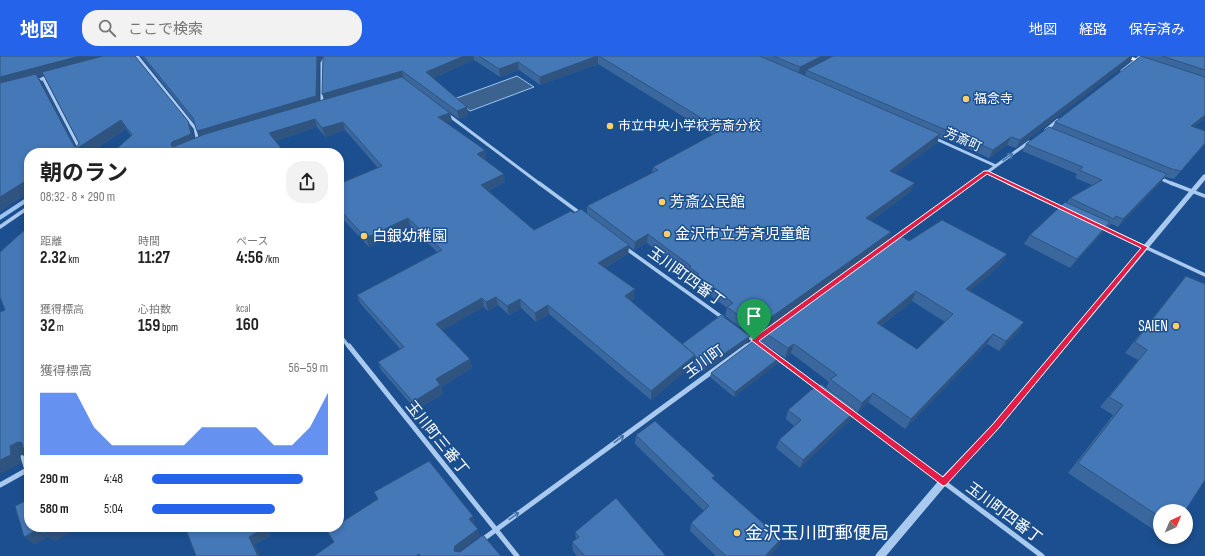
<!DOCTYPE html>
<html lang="ja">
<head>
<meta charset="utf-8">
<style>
	body { margin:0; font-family:"Sofia Sans Condensed","Noto Sans JP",sans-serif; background:#f2f2f2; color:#222; height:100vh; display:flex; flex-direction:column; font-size:15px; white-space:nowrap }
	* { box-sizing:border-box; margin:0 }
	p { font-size:13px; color:#767676 }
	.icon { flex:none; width:22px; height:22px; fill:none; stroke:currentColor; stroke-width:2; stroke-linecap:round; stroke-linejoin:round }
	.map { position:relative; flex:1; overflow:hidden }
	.drawer { position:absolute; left:24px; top:92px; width:320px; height:384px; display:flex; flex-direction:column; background:#fff; border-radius:16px; box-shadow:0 2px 6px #0003 }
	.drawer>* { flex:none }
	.needle { width:26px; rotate:44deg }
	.tools { position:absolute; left:1153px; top:448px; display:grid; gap:8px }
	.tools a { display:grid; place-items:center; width:40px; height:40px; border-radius:50%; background:#fff; box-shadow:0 2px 6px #0003; font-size:20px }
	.pin { position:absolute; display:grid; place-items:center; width:34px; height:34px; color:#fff; margin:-41px -17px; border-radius:50% 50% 50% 0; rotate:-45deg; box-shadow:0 0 4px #0007 }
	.pin .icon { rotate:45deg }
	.round { display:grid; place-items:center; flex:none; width:42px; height:42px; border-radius:16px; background:#f2f2f2 }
	.summary { display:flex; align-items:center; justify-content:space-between; height:68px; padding:0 16px }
	h1 { font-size:22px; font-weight:700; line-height:30px }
	.metrics { display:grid; grid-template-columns:repeat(3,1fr); gap:6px; height:68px; padding:4px 16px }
	.metrics div { display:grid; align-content:center }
	.metrics b { font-size:17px; font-weight:700 }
	.metrics small { font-size:11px; font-weight:400 }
	.metrics p { font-size:11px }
	.chart { height:112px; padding:8px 16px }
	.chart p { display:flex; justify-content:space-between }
	.chart svg { width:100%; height:72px; margin-top:4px; fill:#2563eb; opacity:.7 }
	ul { padding:0 16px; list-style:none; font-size:13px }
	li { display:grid; grid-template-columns:64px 48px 1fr; align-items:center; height:30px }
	li i { height:10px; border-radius:5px; background:#2563eb }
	header { display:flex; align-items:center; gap:24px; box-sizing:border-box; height:56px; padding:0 20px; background:#2563eb; color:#fff }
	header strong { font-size:19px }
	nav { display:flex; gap:22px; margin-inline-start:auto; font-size:14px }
	.search { width:280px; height:36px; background:#f2f2f2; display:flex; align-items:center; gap:10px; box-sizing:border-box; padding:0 14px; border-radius:16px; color:#767676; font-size:15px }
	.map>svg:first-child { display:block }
</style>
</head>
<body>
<header>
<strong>地図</strong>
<div class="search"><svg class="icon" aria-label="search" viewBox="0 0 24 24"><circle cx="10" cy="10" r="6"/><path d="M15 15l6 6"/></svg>ここで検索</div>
<nav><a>地図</a><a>経路</a><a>保存済み</a></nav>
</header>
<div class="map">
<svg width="1205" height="500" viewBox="0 0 1205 500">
	<rect width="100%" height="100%" fill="#1b4f8f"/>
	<!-- water -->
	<path fill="#3c6290" stroke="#9cc4f0" d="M517,20L534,31L470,55L454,43Z"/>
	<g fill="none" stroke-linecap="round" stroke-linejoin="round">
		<!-- stream -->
		<path fill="#9cc4f0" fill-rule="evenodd" d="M29,140V145L0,164V159Z"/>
		<!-- minor-far2 -->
		<path stroke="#a9c9ee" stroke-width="3" d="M137,0L195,72L198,87
			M1122,15L1141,0
			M43,22L82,97
			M35,25L49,21
			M322,50V7L326,0
			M447,58L540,128
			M1046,74L1058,64
			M934,82L996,110
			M986,116L1010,128
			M1159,122L1173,128
			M971,128L1029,86"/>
		<!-- minor-far1 -->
		<path stroke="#a9c9ee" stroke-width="3.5" d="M539,127L581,158
			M1008,127L1063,153
			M1171,127L1205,140
			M0,171L29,151
			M1102,171L1205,219
			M895,182L972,127
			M624,191L723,262
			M339,278L349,291
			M746,279L759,288
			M746,291L765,277"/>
		<!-- minor -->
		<path stroke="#a9c9ee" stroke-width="5" d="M349,290L517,500
			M775,300L821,334
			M849,355L1042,500
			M0,429L27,414L23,401L29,398
			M482,484L747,290"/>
		<!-- tertiary -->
		<path fill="#a9c9ee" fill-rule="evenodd" d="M1205,118V124L998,373L946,429L886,500H875L877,497L940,423L992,369L1203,119Z"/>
		<!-- primary -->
		<path fill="#f0f6ff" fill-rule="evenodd" d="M1120,0H1130L1151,8L1146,9Z"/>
	</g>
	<!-- wall -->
	<path fill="#3a679d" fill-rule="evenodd" d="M0,0L192,73L194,83L199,81L194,67L141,0H1133L1130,5L1016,92L1007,89L989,102L944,82L943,83L939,81L937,87L895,117L911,135L871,165L891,176L887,185L766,272L909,185L1007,198L1001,208L970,235L1024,266L1018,276L999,295L987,288L905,373L868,346L857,357L855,355L852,362L800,412L776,392L779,384L794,370L786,363L788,354L826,332L829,326L791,297L785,302L760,285L762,275L754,281L725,260L727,252L695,228L696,226L688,220V218L647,187L634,194L629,190L628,198L605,212L634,242L631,245L682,288L748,285L704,316L694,308L651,344L549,258L536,266L521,252L509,259L498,249L488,255L484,251L442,274L470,303L472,312L441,331L443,338L416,354L381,314L378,306L400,293L360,247L357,239L437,196L411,171L369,191L339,159V128L378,112L345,74L325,81L317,71L275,85L285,97L131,80L126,73L0,155ZM323,2L324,44L319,45V7ZM474,4L500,21L519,14L540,29L598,8L713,79L653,111L652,117L587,150V158L574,157L534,174L488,135L505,126L485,103H486L485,94L447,67L452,65L450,57L404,23L459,63L468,60L433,22ZM806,15L805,19L801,18ZM44,19L79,87L77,91L75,90L42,26L38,21ZM912,245L945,266L917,293L881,270Z
		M1144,0H1205V61L1199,67L1194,71L1205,75V88L1174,123L1165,121L1161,126L1118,171L1111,168L1109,170H1108L1104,175L1070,212L1024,188L1030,179L1067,146L1070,142L1092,129L1075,122L1077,118L1022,95L1026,88L1052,72L1055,66Z
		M1186,220L1160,455V478L1068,417L1113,359L1100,351L1138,304L1125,297L1177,231Z
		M779,302L778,307L734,341L710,321L711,317Z
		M636,379L714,424L781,483L778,491L769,500H716L690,475L691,467L704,455L635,388Z
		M575,476L666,500H577L573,495L572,486L576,483Z"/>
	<!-- shaded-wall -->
	<path fill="#305480" d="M80,0H114L38,21L42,26L76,93L121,64L126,73L88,97H70L0,31V21Z
		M317,0H324L319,7V48L201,84L197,75Z
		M464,0H474V4L428,24L426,16Z
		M598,0V8L540,29V21Z
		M822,0H835L806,14V15L798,19L800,11Z
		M1131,0H1133L1130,5L1016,92L1020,84Z
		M518,6L519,14L500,21L499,13Z
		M402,15L404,23L325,46L322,38Z
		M467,51L468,60L459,63L457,55Z
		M450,57L452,65L440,70L438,61Z
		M1205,59V61L1199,67L1185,78L1191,70Z
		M315,63L317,71L272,86L269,77Z
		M188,65L192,73L195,86L176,94L171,89L172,86Z
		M343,66L345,74L325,81L322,72Z
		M946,74H947L944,82L943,83Z
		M940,78L937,87L887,123L890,115Z
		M1011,81L1007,89L989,102L993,94Z
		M1205,87V88L1174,123L1181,115Z
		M485,94L486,103L479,106L477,98Z
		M504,118L505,126L483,137L481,129Z
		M1167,118L1161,126L1118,171L1123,163Z
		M29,123V136L0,155V141Z
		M915,127L911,135L863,171L866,162Z
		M408,162L411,171L369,191L366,182Z
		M1110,166L1104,175L1070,212L1077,203Z
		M891,176L887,185L754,281L756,272Z
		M648,178L647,187L634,194L635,186Z
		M629,189L628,198L598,216V207Z
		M1007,198L1001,208L961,243L966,233Z
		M635,233L634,242L625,249V240Z
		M916,235L912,245L872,277L877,267Z
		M496,241L498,249L488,255L486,246Z
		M482,242L484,251L438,277L436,268Z
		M520,243L521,252L509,259L507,250Z
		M548,249L549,258L536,266L535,257Z
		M1024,266L1018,276L999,295L1006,285Z
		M993,278L987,288L905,373L911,363Z
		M750,280L748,285L704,316L705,311Z
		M794,288L791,297L785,302L788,292Z
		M29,296V306L25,297Z
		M695,299L694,308L651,344V335Z
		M779,302L778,307L734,341L735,336Z
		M470,303L472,312L441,331L443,338L416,354L413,346L436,323Z
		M873,337L868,346L857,357L862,347Z
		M856,354L852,362L800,412L803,404Z
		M18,386L25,392L26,391L29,394V403H28L21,398H20L21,407L0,418V404L10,390Z
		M473,460L475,468L472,471L469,463Z
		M43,471H81L54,486L48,481L35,489L24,481Z
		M146,471H160L151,476Z
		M160,471H173L165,476Z
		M265,471H267L271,480L255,489L261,500H258L249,481Z
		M478,473L480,480L457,497L454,495L455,490Z
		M781,483L778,491L769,500H765Z"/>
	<!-- building -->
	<path fill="#4478b7" stroke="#305480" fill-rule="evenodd" d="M0,0H80L0,21Z
		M103,0H135L188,65L191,78L172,86L171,89L173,91L205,78L402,21L450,57L438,61L485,94L477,98L504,118L481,129L534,174L571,155L574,157L581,153L629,189L598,207L635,233L625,240L695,299L651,335L548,249L535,257L520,243L507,250L496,241L486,246L482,242L436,268L470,303L436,323L440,329L413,346L378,306L404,291L357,239L442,194L408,162L366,182L339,153V128L382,110L343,66L322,72L315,63L269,77L285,97H112L132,79L121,64L70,97H29V123L0,141V27L36,18L74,90L77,91L79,87L42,16Z
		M143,0H317L316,40L197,75L193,62Z
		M323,0H464L426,16L467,51L457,55L402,15L322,38Z
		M479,0H597L540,21L518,6L499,13Z
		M599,0H760L940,78L890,115L915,127L866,162L891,176L756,272L727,251L733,247L697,219L699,218L689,211L691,210L661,188L648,178L635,186L587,150L658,114L653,111L721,74Z
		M773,0H822L800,11Z
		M833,0H1131L1020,84L1011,81L993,94L947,74H946L806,14Z
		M1141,0L1205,21V59L1191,70L1205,75V87L1181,115L1172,113L1055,66Z
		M1162,0H1205V14Z
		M1049,71L1167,118L1123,163L1116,160L1114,163L1070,142L1102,124L1079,114L1083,111L1026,88Z
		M1065,146L1110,166L1077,203L1030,179Z
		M942,164L1007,198L966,233L1024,266L1006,285L993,278L911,363L873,337L862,347L830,323L837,319L794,288L788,292L762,275L898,178L909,185ZM916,235L953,258L917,293L877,267Z
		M29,170V296L25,297L29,306V402L26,391L18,395L23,392L22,387L18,386L10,390L11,399L0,404V256L5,254L0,241V196Z
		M1186,220L1205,228V424L1185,455H1160V461L1078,407L1123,349L1109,341L1147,294L1135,286Z
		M721,259L750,280L705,311L695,303V299L682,288Z
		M755,284L779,302L735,336L711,317Z
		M821,328L856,354L803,404L779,384L801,364L788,354L811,334Z
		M655,365L715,420L712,422L781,483L765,500H726L691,467L709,450L636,379Z
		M429,405L473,460L469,463L478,473L455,490L454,495L460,496L483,479L501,500H421L419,498L416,500H314L334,486L327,475L334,471H339V468L378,443L374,436Z
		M616,442L666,500H585L572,486L579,481L575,476Z
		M29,443V471H57L44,478L43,471L24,481L15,450Z
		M185,471H265V472L249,481L258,500H196Z"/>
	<!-- one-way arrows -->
	<defs><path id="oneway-shaft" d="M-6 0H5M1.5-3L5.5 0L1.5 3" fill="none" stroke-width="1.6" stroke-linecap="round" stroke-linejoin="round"/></defs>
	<g stroke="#4674ac">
		<use href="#oneway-shaft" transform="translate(1008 101) rotate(-35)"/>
		<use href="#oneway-shaft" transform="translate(619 383) rotate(-36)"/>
		<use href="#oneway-shaft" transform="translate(514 460) rotate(-36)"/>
	</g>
	<!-- route -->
	<path fill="#e11d48" stroke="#fff" fill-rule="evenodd" d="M984,115H988L1148,191L998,373L946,429L943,430L751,284ZM987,118L1141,192L993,368L943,421L759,285Z"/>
	<!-- markers -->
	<g fill="#ffd166" stroke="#1b4f8f" stroke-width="1.5">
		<circle cx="966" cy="43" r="4"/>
		<circle cx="610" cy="70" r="4"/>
		<circle cx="662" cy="146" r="4"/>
		<circle cx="667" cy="178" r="4"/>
		<circle cx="364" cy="180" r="4"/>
		<circle cx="1176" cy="270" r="4"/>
		<circle cx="737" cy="477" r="4"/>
	</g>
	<g text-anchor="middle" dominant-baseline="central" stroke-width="3" stroke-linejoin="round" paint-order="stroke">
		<!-- far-poi labels -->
		<g font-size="13" fill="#fff" stroke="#1b4f8f" text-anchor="start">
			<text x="974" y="43">福念寺</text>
			<text x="618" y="70">市立中央小学校芳斎分校</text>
		</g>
		<!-- far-street labels -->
		<g font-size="13" fill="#fff" stroke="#1b4f8f">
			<text transform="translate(963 84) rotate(24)">芳斎町</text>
		</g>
		<!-- poi labels -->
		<g font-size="15" fill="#fff" stroke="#1b4f8f" text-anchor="start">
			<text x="670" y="146">芳斎公民館</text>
			<text x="675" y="178">金沢市立芳斉児童館</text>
			<text x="372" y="180">白銀幼稚園</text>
			<text x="1168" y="270" text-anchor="end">SAIEN</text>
		</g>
		<!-- street labels -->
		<g font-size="15" fill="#fff" stroke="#1b4f8f">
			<text transform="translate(686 221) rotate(36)">玉川町四番丁</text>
			<text transform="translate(704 306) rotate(-36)">玉川町</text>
			<text transform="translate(437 382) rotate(51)">玉川町三番丁</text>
			<text transform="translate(1004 457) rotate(37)">玉川町四番丁</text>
		</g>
		<!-- near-poi labels -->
		<g font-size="18" fill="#fff" stroke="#1b4f8f" text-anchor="start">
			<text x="745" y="477">金沢玉川町郵便局</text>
		</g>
	</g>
</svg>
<div class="tools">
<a><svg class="needle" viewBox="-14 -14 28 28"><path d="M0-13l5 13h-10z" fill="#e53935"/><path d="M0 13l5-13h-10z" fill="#767676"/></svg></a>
</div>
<div class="pin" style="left:754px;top:284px;background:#1e9e55"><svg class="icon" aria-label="arrive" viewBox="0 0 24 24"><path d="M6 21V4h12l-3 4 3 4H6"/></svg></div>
<section class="drawer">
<div class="summary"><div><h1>朝のラン</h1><p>08:32 · 8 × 290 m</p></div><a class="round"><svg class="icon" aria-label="share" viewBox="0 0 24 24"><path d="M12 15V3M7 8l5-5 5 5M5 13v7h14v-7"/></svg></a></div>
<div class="metrics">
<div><p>距離</p><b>2.32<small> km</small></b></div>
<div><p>時間</p><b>11:27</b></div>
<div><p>ペース</p><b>4:56<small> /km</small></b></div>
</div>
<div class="metrics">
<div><p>獲得標高</p><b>32<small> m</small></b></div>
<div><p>心拍数</p><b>159<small> bpm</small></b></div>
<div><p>kcal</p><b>160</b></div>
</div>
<div class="chart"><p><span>獲得標高</span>56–59 m</p>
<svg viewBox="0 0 160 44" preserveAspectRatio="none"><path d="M0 44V6L10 6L20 6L30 27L40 38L50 38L60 38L70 38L80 38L90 27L100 27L110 27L120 27L130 38L140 38L150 27L160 6V44z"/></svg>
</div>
<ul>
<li><b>290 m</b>4:48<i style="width:86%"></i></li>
<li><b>580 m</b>5:04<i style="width:70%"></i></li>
</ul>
</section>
</div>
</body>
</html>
